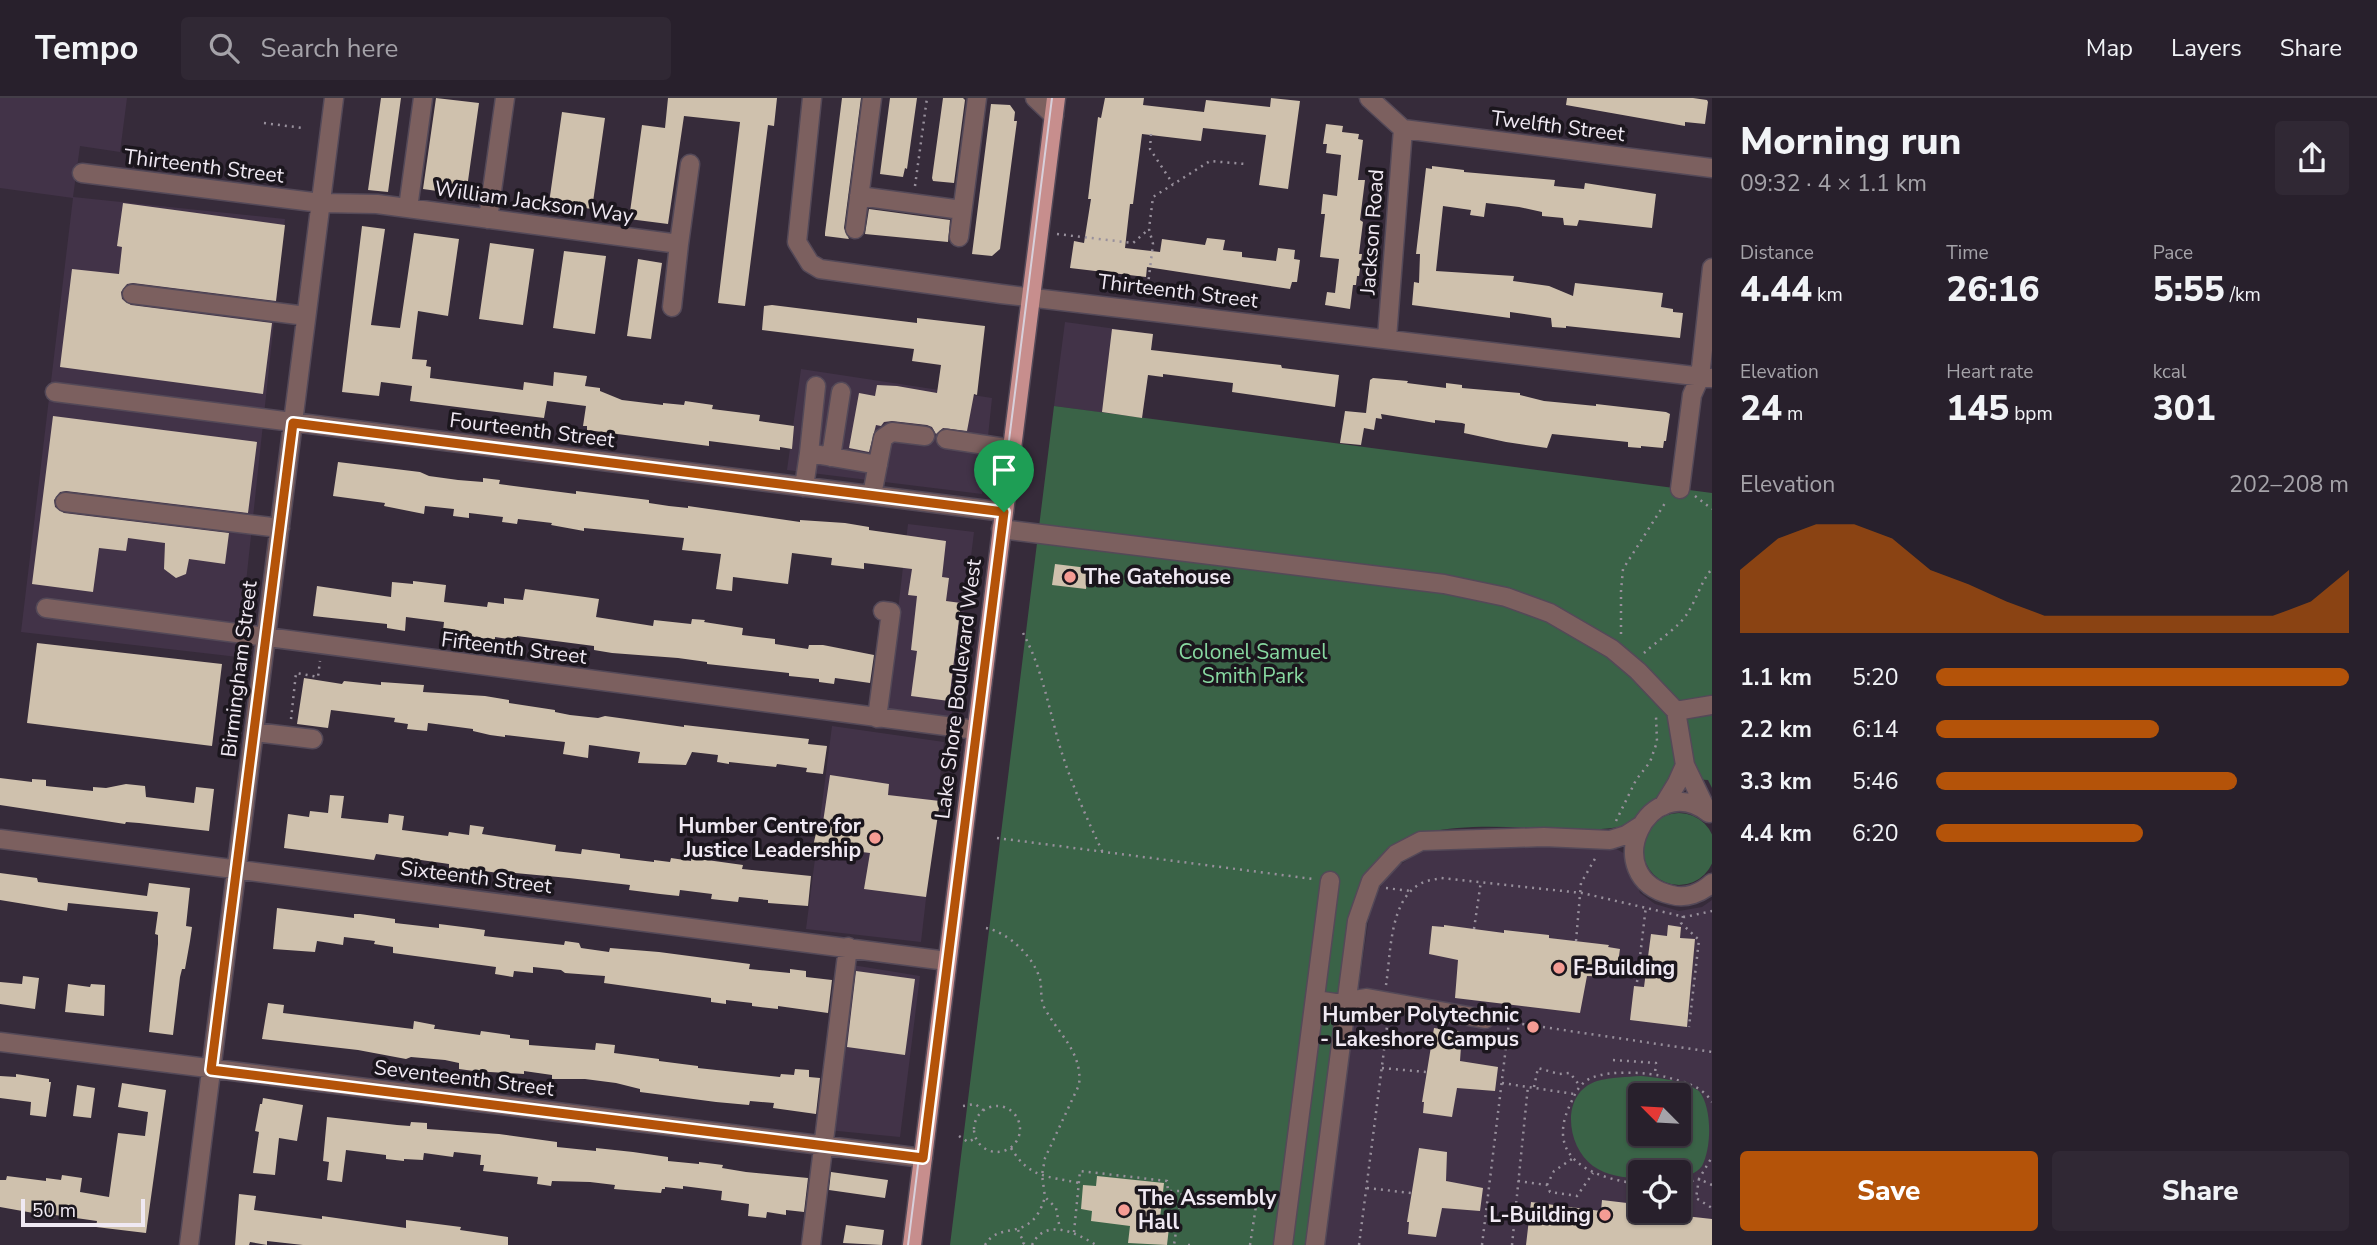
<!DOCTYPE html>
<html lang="en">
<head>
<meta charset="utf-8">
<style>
	body { margin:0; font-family:"Nunito Sans",sans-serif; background:#302834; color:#f1f3f6; height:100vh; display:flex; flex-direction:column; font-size:26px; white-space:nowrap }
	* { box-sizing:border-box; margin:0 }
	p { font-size:23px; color:#a5a3a9 }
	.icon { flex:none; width:38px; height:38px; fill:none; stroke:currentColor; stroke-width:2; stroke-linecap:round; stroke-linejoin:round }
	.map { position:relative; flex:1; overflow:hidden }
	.drawer { display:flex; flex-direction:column; background:#28202c; width:665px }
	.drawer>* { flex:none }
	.needle { width:46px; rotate:294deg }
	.controls { position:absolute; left:1628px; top:985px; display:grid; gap:14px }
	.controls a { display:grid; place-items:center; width:63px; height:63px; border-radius:7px; background:#28202c; box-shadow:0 2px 5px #0004,0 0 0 2px #443e48; font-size:35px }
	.scale { position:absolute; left:21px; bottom:18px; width:124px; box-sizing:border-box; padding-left:7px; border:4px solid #f0e9f3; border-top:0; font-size:19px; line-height:24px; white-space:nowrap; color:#f0e9f3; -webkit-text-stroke:5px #1b161d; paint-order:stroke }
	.pin { position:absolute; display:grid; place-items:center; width:60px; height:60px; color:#fff; margin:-72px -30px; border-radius:50% 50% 50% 0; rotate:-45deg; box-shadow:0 0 7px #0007 }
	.pin .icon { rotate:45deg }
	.round { display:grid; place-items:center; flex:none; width:74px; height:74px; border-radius:7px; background:#302834 }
	.overview { display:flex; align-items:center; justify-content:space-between; height:119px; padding:0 28px }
	h1 { font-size:38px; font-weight:800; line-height:52px }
	.figures { display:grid; grid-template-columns:repeat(3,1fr); gap:10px; height:119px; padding:7px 28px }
	.figures div { display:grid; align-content:center }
	.figures b { font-size:35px; font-weight:800 }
	.figures small { font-size:19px; font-weight:400 }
	.figures p { font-size:19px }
	.chart { height:196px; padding:14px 28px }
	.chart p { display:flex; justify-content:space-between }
	.chart svg { width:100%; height:126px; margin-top:7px; fill:#b45309; opacity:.7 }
	.cta { display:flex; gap:14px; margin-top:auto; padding:14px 28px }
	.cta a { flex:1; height:80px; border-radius:7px; background:#b45309; color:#fff; font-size:28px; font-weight:800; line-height:80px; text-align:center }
	.cta a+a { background:#302834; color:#f1f3f6 }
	ul { padding:0 28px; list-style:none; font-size:23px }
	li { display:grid; grid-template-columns:112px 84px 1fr; align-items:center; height:52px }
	li i { height:18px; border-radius:9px; background:#b45309 }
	header { display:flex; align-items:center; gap:42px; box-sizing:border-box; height:98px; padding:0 35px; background:#28202c; border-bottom:2px solid #443e48 }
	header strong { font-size:33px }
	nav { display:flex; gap:38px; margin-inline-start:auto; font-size:24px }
	.search { width:490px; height:63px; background:#302834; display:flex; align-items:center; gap:18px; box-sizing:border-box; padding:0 24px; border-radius:7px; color:#a5a3a9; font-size:26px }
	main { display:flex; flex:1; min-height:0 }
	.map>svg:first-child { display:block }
</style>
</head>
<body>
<header>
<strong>Tempo</strong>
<div class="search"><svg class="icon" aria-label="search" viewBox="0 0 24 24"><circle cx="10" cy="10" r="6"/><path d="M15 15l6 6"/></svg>Search here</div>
<nav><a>Map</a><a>Layers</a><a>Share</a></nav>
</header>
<main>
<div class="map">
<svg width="1712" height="1147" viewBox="0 0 1712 1147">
	<rect width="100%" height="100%" fill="#362b3a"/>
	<!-- built -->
	<path fill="#423348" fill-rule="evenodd" d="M0,0H127L120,54L80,48L73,99L285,121L238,559L21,534L73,100L0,90Z
		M1065,224L1153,236L1142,320L1054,308Z
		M801,271L992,300L982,396L787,372Z
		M908,426L974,434L951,623L886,615Z
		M832,628L944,644L921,844L806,831Z
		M1476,747L1611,748L1627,757L1640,795L1655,806L1679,813L1702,809L1712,802V1147H1323L1363,860L1370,812L1376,796L1391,773L1422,752L1436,749ZM1640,998H1678V1036H1640ZM1640,1074H1678V1113H1640Z
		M846,866L920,878L900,1039L827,1032Z"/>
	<!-- green -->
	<path fill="#3a6347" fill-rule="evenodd" d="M1054,308L1712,395V690L1708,682L1674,680C1660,699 1642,720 1619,729C1551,740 1430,707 1379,760C1365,775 1359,793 1352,812L1305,1147H950Z
		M1643 751a36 36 0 1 1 72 0a36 36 0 1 1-72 0Z
		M1641,978C1660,980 1683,982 1699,993C1712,1009 1712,1049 1702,1068C1696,1076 1687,1078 1678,1081V1074H1640V1081C1623,1079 1607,1078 1593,1068C1566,1048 1560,995 1597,983C1611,979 1627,979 1641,978ZM1640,998H1678V1036H1640Z"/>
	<!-- building -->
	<path fill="#cfc1ad" d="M381,0H401L388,94L368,92Z
		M436,0L479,5L466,97L423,91Z
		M668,0H777L774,28L768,27L745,208L718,205L740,24L684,18L668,126L629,121L642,27L665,30Z
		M842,0H861L844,130L849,141L825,138V135Z
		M890,0H917L907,71L905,70L903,79L880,76Z
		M943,0H963L965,2L954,85L933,83L932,80Z
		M1105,0H1144L1143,7L1204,14L1206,2L1270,9L1271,0L1300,3L1288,91L1259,87L1266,37L1203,30L1201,43L1142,36L1133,106H1130L1125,150L1160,154L1162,141L1205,147L1207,140L1225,142L1223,152L1242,154V159L1276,163L1278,150L1295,152L1294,161L1300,162L1297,184H1292L1290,191L1147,169L1146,179L1070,170L1074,143L1084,145L1091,101H1088L1098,19L1101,20Z
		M1567,0H1693L1707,2L1708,4L1705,26L1685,24V28L1566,7Z
		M991,6L1010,7L1015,14L1014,23H1017L1000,151L992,158L972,156Z
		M562,14L605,20L592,111L549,105Z
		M1326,26L1343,28L1342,34L1359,36L1358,41L1363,42L1358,82H1365L1360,122L1363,124L1359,156H1362L1359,178H1357L1356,187H1353L1350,211L1325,207L1327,194L1335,195L1339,161L1320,159L1325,116H1321L1323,96L1337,98L1341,57L1326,55L1327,46H1323Z
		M1432,68L1464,72V74L1555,82L1554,88L1584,91L1585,85L1656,96L1652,130L1579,122L1577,128L1564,127L1563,120L1542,118V114L1519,109L1486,105L1484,119L1470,117L1471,112L1443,108L1436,173L1514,178L1513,183L1549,188L1573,198L1575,185L1663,195L1661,209L1673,211V214L1683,215L1680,240L1566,228V230L1552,229L1551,220L1510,214V220L1412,207L1414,184L1419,185L1420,156H1416L1426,70L1432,71Z
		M123,105L285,127L276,203L133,185L127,186L121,194L122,201L131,207L272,225L263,296L60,269L72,171L119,176L122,149L117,148Z
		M869,111L950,122L948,144L865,136Z
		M362,128L385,131L371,227L400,230L414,135L459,141L448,218L418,213L412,261L427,262L426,268L431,269L430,280L523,292L524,284L553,288L554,274L587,278L585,288L600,290V293L622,302L663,307V305L684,307L685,303L713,307L712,311L760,317L759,323L794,328L792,351L780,349V352L709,343V348L587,332V328H583L586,308L547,303L544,320L410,303L412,288L381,284L379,298L342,294Z
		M490,145L534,151L523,227L479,221Z
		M564,153L606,158L595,236L553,230Z
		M638,161L662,165L651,241L627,238Z
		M772,207L917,225V220L985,228L977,297L974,296L967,333L943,330L936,336L932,329L927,327L892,323L884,324L881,328L876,327L869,354L849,350L859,295L875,298L877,287L897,288L937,295L941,267L912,263L914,251L762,232L764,208Z
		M1112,231L1153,236L1151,252L1281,267L1282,270L1339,277L1335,309L1232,294L1233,285L1163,276V279L1148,277L1142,320L1102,314Z
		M1373,280L1408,283L1407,285L1446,290V285L1462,287V290L1520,295V297L1544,303L1596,308V306L1666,314L1670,316L1666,343H1664L1663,350L1641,348V350L1628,349V344L1552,336L1547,350L1506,344L1464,335L1465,326L1462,325L1435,322V325L1381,316L1382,321L1376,320L1374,332L1364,330L1361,347L1340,345L1345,313L1366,315L1370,282Z
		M53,318L257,344L248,415L66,393L60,394L54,402L55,409L64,415L229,435L225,466L189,461L186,476L176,480L164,471L165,445L128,440L126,453L99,450L93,494L32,486Z
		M338,364L420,374L429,378L458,382L483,384V380L500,382L499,386L576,396V393L649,402V405L669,408L688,410V408L800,424V422L845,425L869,429V432L946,443L942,479L949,480L946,503L961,505L949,603L911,598L917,553L911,552L917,498L908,497L912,471L864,465V471L831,467L832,460L792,455L788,486L733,479L732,493L716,491L721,456L682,452L684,440L584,430V433L551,427L552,425L518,421L517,426L502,424L503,419L469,415V420L453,418L454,411L425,408L424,416L384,408L385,405L333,398Z
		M1055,466L1088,470L1086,491L1052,487Z
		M413,483L446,487L444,504L487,509L488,504L504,506V500L523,502L525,491L585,499L599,501L596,519L653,528L654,522L691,526L692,521L705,522L704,524L743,530L742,537L775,541V546L808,551L809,547H823L874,557L870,585L835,580L834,586L819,584V581L789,578V575L707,566V564L678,560L612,555L594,552V548L517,538L516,542L495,539V542L468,538L443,533L444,524L406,519L405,533L387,530V526L313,518L317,488L391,499L392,484L413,486Z
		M37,545L222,566L212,648L27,625Z
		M304,580L342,586L344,583L372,586L381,587V584L424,587L423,594L485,598L509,602V605L555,612V614L570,617L598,620L605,618L684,629V627L809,641L808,646L827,648L823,676L806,674L807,670L777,666L776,669L729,664V666L717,664L718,657L692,654L686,667L638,665L640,654L589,647L588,660L563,656L565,644L505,637V639L490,637L473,633V631L428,625L427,633L407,631L408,626L394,624L395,620L331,612L328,630L297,626Z
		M830,677L889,686L888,697L940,703L926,799L864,791L870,755L813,748L817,731H822Z
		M0,680L32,684V681L46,682V688L93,693V689L106,690L126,686L145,688L146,699L194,705L196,689L214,691L209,733L139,725L126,724L125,726L0,707Z
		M330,697L344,698L341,720L388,725L389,716L404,718L402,732L448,738L449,734L469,737L470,727L484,729L482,736L556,747L555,753L581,756L582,751L620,756V760L654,764V762L670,764L671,760L691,763L693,749L708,751L707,762L743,767L742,771L811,778L808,808L768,805V802L739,799L738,804L711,801L712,796L680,792L679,798L660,796L629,792L630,787L569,780L515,775L514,777L476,772V775L449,771V766L421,762L419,768L404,766V760L376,756L374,762L284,750L288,716L309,719L310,713L328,715Z
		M0,775L37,780L38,784L147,798L149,785L190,790L186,828L192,829L190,843L185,871H182L180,879L173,937L149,934L158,846V837L155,836L158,814L68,805L67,813L0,802Z
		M277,810L354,820V816H360L395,821V825L439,830V826L471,830L485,832L484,838L564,847L565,843L579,845L581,850L609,854L610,850L659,854L750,866L749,871L790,875V871L806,873V879L832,882L828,915L778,908V911L752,908V905L726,902V906L711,904V900L604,885L605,878L565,875L561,872L533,869V875L514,873L513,879L495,876L496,869L393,855V849L374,846L375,843L344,839L343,847L317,843L315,854L273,851Z
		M1444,827L1504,835V832L1549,837V840L1609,847L1608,849L1620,851L1616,879L1587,878L1580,915L1455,900L1458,862L1429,856L1432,828L1444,829Z
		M1668,827L1681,829L1680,840L1695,841L1687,929L1630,922L1634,888L1644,889L1651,836L1667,838Z
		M856,873L915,881L905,957L847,949Z
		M23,878L39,880L35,911L0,906V884L22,886Z
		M68,886L90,889L91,886L105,887L104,918L65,914Z
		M268,905L284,907L283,915L413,931L414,923L435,927L434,931H437L480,937L481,933L510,937V940L529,942V947L595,952L596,945L615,947L614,955L659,961V963L698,968V970L780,979L781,976L794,977L795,971L809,972V979L820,980L816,1016L773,1010L774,1005L750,1003L749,1007L716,1004L640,994V991L616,985L585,981H552V977L524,973V976L474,973L459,971V965L445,962L411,959L406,961L358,952L262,941Z
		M1434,930L1462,934L1460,963L1498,969L1495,993L1457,990L1452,1019L1423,1015L1424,1004H1422Z
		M16,976L49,981V984H51L46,1019L30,1017L31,1004L0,1000V978L16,979Z
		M122,985L166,992L146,1135L96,1129L97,1123L55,1117L54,1120L39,1118V1116L0,1109V1082H6L7,1078L46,1083V1080L61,1082L62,1077L82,1080L80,1094L109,1099L118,1035L145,1038L148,1014L118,1009Z
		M77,987L95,990L91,1020L73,1018Z
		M263,1000L303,1007L297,1043L279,1040L275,1077L253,1075L259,1034L255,1033L260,1006H262Z
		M327,1019L397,1027L410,1028L411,1024L427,1025V1031L499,1036L557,1044V1049L596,1053V1050L633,1054L668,1059V1063L699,1066V1064L723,1067L722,1070L746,1074L808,1080L804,1114L786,1112V1117L767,1114L766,1120L748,1118L749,1106L721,1102L722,1093L683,1088V1091L665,1089V1091H662L661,1095L614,1091L615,1087L590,1084L552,1083L551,1088L537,1086L538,1079L483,1073L484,1067H480L481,1057L454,1054L453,1059L424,1055L423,1062L404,1061V1063L386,1061V1057L346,1052L342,1084L327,1082L329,1064L323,1063Z
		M1419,1050L1447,1054L1446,1083L1483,1090L1480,1113L1442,1110L1436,1139L1408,1136L1409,1124H1407Z
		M1631,1069L1640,1070V1113L1712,1121V1147H1526L1531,1104L1601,1113L1602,1102L1627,1105Z
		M831,1074L888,1082L885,1100L829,1092Z
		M1097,1078L1164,1085L1160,1120L1170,1121L1167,1147L1128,1145L1130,1128L1091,1123L1092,1113L1081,1111L1083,1087L1096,1088Z
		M239,1096L256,1098L254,1112L322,1121V1118L406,1130V1122L461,1129L460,1132L508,1139V1147H303L267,1143V1147L250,1144L249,1147H235Z
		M846,1127L884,1132L882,1147L843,1145Z"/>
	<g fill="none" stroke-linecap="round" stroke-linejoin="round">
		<!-- minor casing -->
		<g stroke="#544958" stroke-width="21">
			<path id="minor" d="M812,0L797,144L810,165L820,171L1001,196L1712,280
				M1035,0L1054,18
				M1369,0L1403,31L1712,70
				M82,75L321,105L377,106L679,146L672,209
				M859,98L962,112
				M408,110L423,0
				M488,121L505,0
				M855,131L872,0
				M959,139L977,0
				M679,146L690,66
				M132,196L306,218
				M1387,240L1403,31
				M55,294L1004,414
				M946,341L1012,351
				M809,355L816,288
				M831,359L841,294
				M804,389L809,355L878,367
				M1680,391L1692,297L1700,279L1712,170
				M872,397L883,340L892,334L925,338
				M65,404L280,430
				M1001,431L1444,486L1506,499L1550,515L1612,551L1638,573L1676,613L1685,667L1707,713
				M46,510L976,632
				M1676,613L1712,607
				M877,620L891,514L883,513
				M254,634L313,641
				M1663,708L1677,685L1685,667
				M1709,715C1648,669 1596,780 1672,797C1686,801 1701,795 1712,785
				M0,741L947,863
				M1316,902L1335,905L1367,900L1485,921
				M0,944L923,1060
				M189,1147L334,0
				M811,1147L848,849
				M1283,1147L1330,783
				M1315,1147L1357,823L1371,783L1396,756L1421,743L1544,739L1610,742L1626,737L1640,728"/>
		</g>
		<!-- major casing -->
		<g stroke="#544958" stroke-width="21">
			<path id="major" d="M912,1147L1056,0"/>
		</g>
		<!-- path -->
		<path stroke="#98909c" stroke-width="2.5" stroke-dasharray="2 5" stroke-linecap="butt" d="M264,25L303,30
			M1151,36L1150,51L1173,86
			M915,88L927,0
			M1057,136L1133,145L1149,131
			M1147,195L1153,146L1149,131L1153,99L1210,63L1245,66
			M1695,398L1712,411
			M1023,535C1042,570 1049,611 1060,649C1071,685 1087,721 1103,755
			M1621,536V493L1623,471L1667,402
			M1644,555C1657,543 1677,531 1687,516C1696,503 1702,481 1712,471
			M291,621L296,575L318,579L320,563
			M1616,723L1636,682L1650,664L1657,644L1656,618
			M997,740L1313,781
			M1386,790L1410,793
			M1683,818L1681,825L1699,842L1689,929
			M986,830C1009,835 1033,858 1040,881C1042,890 1040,900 1044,909C1058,936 1083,954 1079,987L1045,1060L1042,1077L1045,1099L1056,1110L1060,1131
			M1474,831L1481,783
			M1576,843L1581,785L1596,759
			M1637,884L1646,808
			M1386,887C1391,856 1389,803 1420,786C1426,782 1434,782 1441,780L1582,795L1685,819L1712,813
			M1613,962L1656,965L1655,975
			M1382,970L1426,974
			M1502,985L1574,996
			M1534,989L1538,970L1559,976L1570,975L1580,988
			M974 1031a23 23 0 1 1 46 0a23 23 0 1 1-46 0Z
			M963,1008L975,1006L983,1012
			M959,1038L968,1044L976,1040
			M1011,1050C1029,1080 1047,1078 1079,1085
			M1518,1083L1547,1087L1550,1094L1577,1098L1593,1075
			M1640,1086C1597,1081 1545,1063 1569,1009C1574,998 1579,985 1591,980C1610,972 1647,974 1666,979C1684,984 1701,987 1712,1004
			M1547,1087L1554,1073L1572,1061
			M1678,1087L1699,1081L1712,1059
			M1712,1087L1699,1081L1696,1100L1712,1110
			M1367,1090L1411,1095
			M1018,1132L1024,1145L1021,1147
			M1074,1134L1080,1073L1167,1083L1168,1093H1182L1174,1147
			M985,1147C1000,1121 1031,1147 1045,1099
			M1032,1147C1045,1119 1077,1135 1096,1147
			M1188,1147H1193
			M1250,1147L1258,1095
			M1359,1147L1388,921
			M1482,1147L1509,924L1712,954
			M1512,1147L1528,988"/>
		<!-- minor -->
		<use href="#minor" stroke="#7c605f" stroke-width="18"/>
		<!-- major -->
		<use href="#major" stroke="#c78e8d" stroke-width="18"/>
		<!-- tram -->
		<path stroke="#d8d0db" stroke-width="2" d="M908,1147L1052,0"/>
	</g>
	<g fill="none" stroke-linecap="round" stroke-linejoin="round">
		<!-- route casing -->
		<g stroke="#fff" stroke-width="14">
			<path id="route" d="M293,325L1004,414L923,1060L211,972Z"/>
		</g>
		<!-- route -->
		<use href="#route" stroke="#b45309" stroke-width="9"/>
	</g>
	<!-- markers -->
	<g fill="#f59c94" stroke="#1b161d" stroke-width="2.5">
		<circle cx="1070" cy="479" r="7"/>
		<circle cx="875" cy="740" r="7"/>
		<circle cx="1559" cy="870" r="7"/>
		<circle cx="1533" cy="929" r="7"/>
		<circle cx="1124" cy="1112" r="7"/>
		<circle cx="1605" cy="1117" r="7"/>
	</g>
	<g text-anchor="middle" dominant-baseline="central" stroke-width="7" stroke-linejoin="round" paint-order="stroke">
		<!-- street labels -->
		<g font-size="21" fill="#f0e9f3" stroke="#1b161d">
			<text transform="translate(1558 28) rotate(7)">Twelfth Street</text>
			<text transform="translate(204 68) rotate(7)">Thirteenth Street</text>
			<text transform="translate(534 104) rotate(8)">William Jackson Way</text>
			<text transform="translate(1372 134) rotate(-86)">Jackson Road</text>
			<text transform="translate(1178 193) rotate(7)">Thirteenth Street</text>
			<text transform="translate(532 332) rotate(7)">Fourteenth Street</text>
			<text transform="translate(514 550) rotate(7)">Fifteenth Street</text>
			<text transform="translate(239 571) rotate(-83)">Birmingham Street</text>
			<text transform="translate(958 591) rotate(-83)">Lake Shore Boulevard West</text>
			<text transform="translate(476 779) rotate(7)">Sixteenth Street</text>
			<text transform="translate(464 980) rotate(7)">Seventeenth Street</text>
		</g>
		<!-- poi labels -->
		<g font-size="21" font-weight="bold" fill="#f0e9f3" stroke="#1b161d" text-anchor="start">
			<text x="1084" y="479">The Gatehouse</text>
			<text x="861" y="728" text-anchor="end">Humber Centre for<tspan x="861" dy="24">Justice Leadership</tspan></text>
			<text x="1573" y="870">F-Building</text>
			<text x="1519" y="917" text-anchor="end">Humber Polytechnic<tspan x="1519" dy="24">- Lakeshore Campus</tspan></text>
			<text x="1138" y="1100">The Assembly<tspan x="1138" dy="24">Hall</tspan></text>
			<text x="1591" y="1117" text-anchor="end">L-Building</text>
		</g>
		<!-- park labels -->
		<g font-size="21" fill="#88d9a1" stroke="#1b161d">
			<text x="1253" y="554">Colonel Samuel<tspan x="1253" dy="24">Smith Park</tspan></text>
		</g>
	</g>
</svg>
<div class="controls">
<a><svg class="needle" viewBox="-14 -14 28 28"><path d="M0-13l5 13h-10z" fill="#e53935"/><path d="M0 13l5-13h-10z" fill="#a5a3a9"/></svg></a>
<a><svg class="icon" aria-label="locate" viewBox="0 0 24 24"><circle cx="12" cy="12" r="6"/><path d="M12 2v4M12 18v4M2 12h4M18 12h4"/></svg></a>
</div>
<div class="scale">50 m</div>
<div class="pin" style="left:1004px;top:414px;background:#1e9e55"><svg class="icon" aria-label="arrive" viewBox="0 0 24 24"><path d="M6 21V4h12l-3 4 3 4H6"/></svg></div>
</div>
<section class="drawer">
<div class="overview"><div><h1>Morning run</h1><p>09:32 · 4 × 1.1 km</p></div><a class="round"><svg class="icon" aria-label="share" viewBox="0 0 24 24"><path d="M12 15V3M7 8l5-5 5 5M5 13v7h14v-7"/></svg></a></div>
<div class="figures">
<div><p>Distance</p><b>4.44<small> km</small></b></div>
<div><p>Time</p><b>26:16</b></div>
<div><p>Pace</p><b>5:55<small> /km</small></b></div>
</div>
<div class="figures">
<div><p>Elevation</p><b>24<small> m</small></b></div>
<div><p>Heart rate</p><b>145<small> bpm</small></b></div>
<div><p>kcal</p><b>301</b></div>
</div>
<div class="chart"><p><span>Elevation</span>202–208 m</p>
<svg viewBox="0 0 160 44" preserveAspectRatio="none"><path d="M0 44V22L10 11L20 6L30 6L40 11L50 22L60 27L70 33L80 38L90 38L100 38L110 38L120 38L130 38L140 38L150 33L160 22V44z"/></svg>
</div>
<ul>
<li><b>1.1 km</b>5:20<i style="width:100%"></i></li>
<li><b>2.2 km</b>6:14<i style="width:54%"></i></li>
<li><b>3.3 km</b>5:46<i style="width:73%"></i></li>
<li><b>4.4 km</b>6:20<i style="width:50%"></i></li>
</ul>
<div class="cta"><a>Save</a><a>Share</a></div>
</section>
</main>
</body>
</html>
